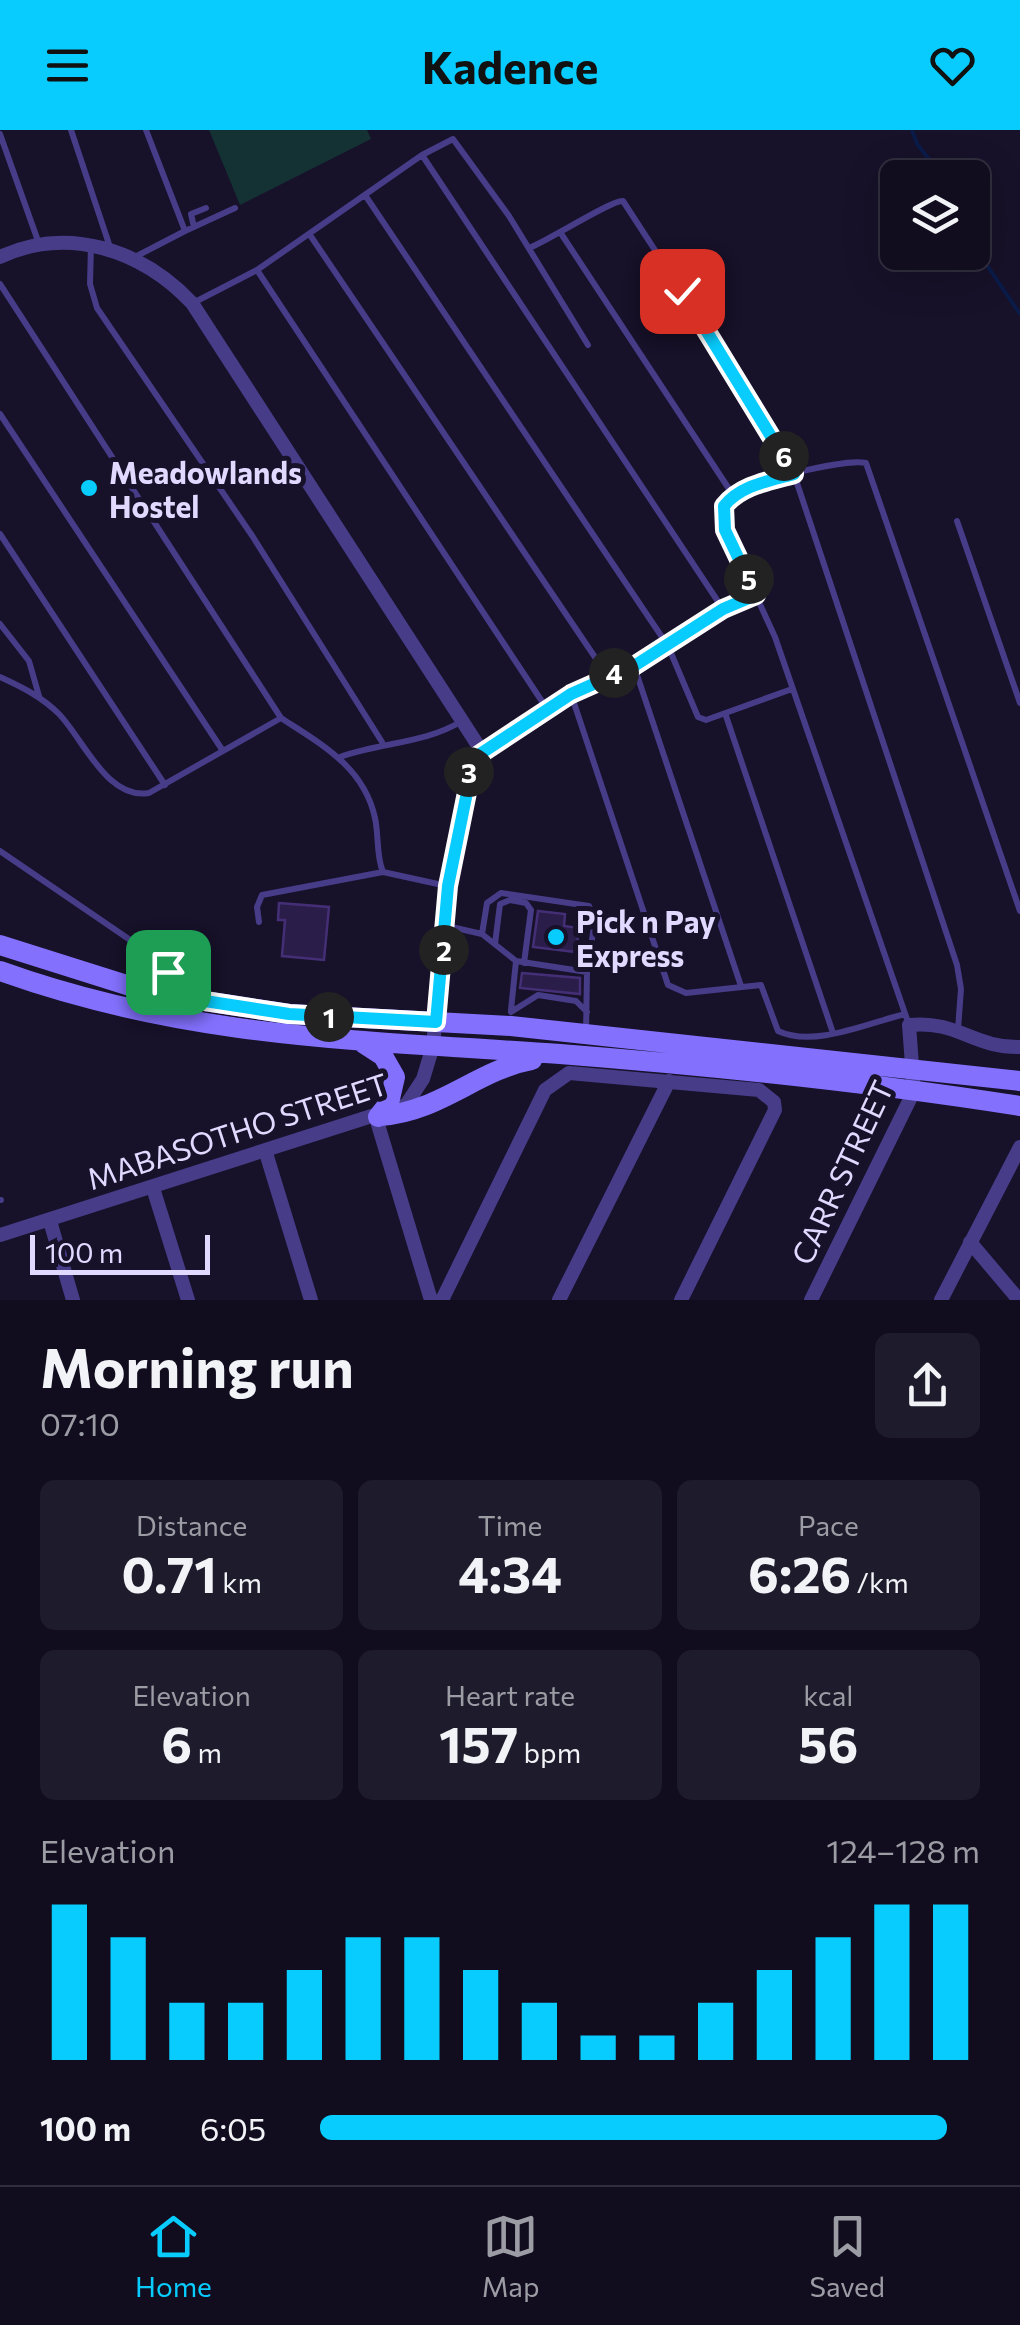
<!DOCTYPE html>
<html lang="en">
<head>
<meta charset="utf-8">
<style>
	body { margin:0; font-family:Commissioner,sans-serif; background:#1e1b2c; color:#f1f3f6; height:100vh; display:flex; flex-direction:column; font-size:38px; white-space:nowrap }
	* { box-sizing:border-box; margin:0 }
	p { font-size:32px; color:#9c9ca4 }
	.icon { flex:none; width:55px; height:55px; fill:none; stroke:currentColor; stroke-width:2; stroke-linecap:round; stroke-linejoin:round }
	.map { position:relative; height:1170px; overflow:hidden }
	.sheet { display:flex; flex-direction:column; background:#110d1f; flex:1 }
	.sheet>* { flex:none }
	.controls { position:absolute; left:880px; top:30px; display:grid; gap:20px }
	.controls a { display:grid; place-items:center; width:110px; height:110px; border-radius:15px; background:#110d1f; box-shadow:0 10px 40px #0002,0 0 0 2px #302d3d; font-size:50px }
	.scale { position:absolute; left:30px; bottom:25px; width:180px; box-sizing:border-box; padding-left:10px; border:5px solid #e1d9ff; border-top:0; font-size:28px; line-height:35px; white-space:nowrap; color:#e1d9ff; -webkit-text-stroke:8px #171129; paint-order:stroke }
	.pin { position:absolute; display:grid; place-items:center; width:85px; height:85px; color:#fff; margin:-42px; border-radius:20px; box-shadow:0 5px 15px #0006 }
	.km { position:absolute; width:50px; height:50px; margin:-25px; border-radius:50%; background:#222; color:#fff; font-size:28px; line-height:50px; text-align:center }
	.round { display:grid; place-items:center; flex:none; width:105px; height:105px; border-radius:15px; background:#1e1b2c }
	.overview { display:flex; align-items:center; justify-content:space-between; height:170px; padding:0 40px }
	h1 { font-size:55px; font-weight:700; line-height:75px }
	.figures { display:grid; grid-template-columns:repeat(3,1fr); gap:15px; height:170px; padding:10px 40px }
	.figures div { display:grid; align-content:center; border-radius:15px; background:#1e1b2c; text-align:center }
	.figures b { font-size:50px; font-weight:700 }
	.figures small { font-size:28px; font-weight:400 }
	.figures p { font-size:28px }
	.chart { height:280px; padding:20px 40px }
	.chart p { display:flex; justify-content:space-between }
	.chart svg { width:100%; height:180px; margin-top:10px; stroke:#07ccfd; stroke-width:6 }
	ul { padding:0 40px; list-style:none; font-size:32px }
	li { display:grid; grid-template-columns:160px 120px 1fr; align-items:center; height:75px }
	li i { height:25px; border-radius:12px; background:#07ccfd }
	header { display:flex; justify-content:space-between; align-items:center; height:130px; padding:0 40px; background:#07ccfd; color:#111; font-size:45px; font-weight:700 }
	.tabs { display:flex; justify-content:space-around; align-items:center; height:140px; border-top:2px solid #302d3d; background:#110d1f; font-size:28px; color:#9c9ca4 }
	.tabs a { display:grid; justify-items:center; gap:5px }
	.tabs .on { color:#07ccfd }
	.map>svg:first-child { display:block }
</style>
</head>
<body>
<header><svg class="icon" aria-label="menu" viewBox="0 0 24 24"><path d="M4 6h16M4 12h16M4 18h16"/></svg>Kadence<svg class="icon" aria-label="heart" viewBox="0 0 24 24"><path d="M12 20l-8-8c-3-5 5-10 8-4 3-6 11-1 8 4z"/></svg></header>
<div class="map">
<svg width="1020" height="1170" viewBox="0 0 1020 1170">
	<rect width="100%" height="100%" fill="#171129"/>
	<!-- green -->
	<path fill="#143133" d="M209,0H367L371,9L240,75Z"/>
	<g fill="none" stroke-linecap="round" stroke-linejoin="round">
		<!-- stream -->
		<path stroke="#0b1b48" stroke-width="4" d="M912,0L917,14L944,48
			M972,98L982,128L1020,184"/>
	</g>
	<!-- building -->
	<path fill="#2a1d4a" stroke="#442f76" stroke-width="2.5" d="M279,773L329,777L324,830L282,826L285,790H278Z
		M538,781L565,784L564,796L579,798L576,822L533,817Z
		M522,843L580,848V864L520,858Z"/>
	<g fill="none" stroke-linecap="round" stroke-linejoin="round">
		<!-- lane -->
		<path stroke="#463c88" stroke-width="6" d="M71,0L110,117
			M0,4L38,111
			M422,25L723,479
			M365,65L668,516L698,587L706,590L792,559
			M194,97L191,84L206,78
			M185,101L235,78
			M310,105L607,545
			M562,105L733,365
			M91,115L90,154L97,178L253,407L382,612
			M529,118C548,111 613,69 623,71L742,254L794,344L957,835L961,859L958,899
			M133,128L185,101L146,0
			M257,140L547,579
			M0,154L281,588C321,614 364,637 375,688C379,706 376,726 383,742L447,756
			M193,173L257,140L422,25L453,9L509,86L588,215
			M0,284L223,621
			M957,391L1020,573
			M0,404L165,655
			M0,494L29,531L39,566
			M634,536L741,856
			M0,547C22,557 42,567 59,584C84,610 107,670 149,663L281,588
			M571,564L668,855L686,863L761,855L778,901C814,918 868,893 905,884
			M725,583L833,903
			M481,620L571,564L634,536L723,479L756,465
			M340,627C382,612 424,614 462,591
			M0,721L158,829L176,861
			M259,792L257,777L262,765L383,742
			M447,796L482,804L516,831L587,842L586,903
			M482,804L487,773L501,763L589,776L595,790L587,842
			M495,814L500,774L510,770L526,773L531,780L524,833
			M511,880L516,831
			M511,882L538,865L576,871L587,882
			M909,895L775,507L723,394C722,383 724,372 733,365C751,351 846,328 866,333L1020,781
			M0,1070H1"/>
		<!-- street -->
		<path stroke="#463c88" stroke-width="14" d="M0,127C68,95 142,120 192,173L481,620L469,638L448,756L433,916L423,949L406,975L0,1105
			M376,988L431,1170
			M266,1023L311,1170
			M153,1058L188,1170
			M50,1091L73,1170
			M970,1112L1019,1170
			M442,1170L545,960L569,943L759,960L774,972L775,980L681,1170
			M559,1170L669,951
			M811,1170L914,961L909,895C958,890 973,918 1020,917
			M941,1170L1020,1017"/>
		<!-- secondary -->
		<path stroke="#8371fe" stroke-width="20" d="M0,815L152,863L289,884L511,896L1020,951
			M0,841C189,909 363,910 560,924C713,936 868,952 1020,976
			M363,913L383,926L395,947L389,973L378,987
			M380,986C440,982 477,940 532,930"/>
	</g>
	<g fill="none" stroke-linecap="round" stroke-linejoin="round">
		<!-- route casing -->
		<g stroke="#fff" stroke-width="20">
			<path id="route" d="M168,842L179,867L289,884L436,892L448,756L474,628L571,564L634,536L723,479L756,465L725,400L724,376C741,355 769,351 794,344L682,161"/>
		</g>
		<!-- route -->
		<use href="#route" stroke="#07ccfd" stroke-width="12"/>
	</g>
	<!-- markers -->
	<g fill="#07ccfd" stroke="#171129" stroke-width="4">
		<circle cx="89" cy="358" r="10"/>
		<circle cx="556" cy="807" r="10"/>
	</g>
	<g text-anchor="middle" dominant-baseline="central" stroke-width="10" stroke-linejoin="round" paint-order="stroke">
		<!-- poi labels -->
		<g font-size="30" font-weight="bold" fill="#e1d9ff" stroke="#171129" text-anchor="start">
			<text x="109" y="341">Meadowlands<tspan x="109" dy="34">Hostel</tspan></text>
			<text x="576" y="790">Pick n Pay<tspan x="576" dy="34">Express</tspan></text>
		</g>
		<!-- street labels -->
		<g font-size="30" fill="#e1d9ff" stroke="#171129">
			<text transform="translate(237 1000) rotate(-18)">MABASOTHO STREET</text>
			<text transform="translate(841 1042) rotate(-65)">CARR STREET</text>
		</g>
	</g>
</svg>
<div class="controls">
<a><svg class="icon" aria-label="layers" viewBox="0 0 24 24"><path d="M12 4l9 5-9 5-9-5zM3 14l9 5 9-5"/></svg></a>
</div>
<div class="scale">100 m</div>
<div class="pin" style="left:168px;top:842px;background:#1e9e55"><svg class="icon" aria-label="arrive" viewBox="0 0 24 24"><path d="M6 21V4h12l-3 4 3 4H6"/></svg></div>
<div class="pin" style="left:682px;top:161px;background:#d93025"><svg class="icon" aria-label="check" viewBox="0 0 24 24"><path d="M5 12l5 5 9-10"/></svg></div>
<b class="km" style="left:329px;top:887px">1</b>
<b class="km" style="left:444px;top:820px">2</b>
<b class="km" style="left:469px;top:642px">3</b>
<b class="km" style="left:614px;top:543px">4</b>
<b class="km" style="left:749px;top:449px">5</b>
<b class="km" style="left:784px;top:326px">6</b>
</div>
<section class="sheet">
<div class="overview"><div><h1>Morning run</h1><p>07:10</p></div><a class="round"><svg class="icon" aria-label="share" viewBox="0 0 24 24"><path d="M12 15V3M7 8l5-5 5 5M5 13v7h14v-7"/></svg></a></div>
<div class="figures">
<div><p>Distance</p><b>0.71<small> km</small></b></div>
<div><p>Time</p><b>4:34</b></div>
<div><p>Pace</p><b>6:26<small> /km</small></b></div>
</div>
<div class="figures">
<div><p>Elevation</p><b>6<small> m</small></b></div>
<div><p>Heart rate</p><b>157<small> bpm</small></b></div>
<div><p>kcal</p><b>56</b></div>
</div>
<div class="chart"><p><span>Elevation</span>124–128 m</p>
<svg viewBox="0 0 160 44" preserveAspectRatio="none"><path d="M5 44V6M15 44V14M25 44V30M35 44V30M45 44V22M55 44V14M65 44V14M75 44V22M85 44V30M95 44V38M105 44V38M115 44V30M125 44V22M135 44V14M145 44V6M155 44V6"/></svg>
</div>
<ul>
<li><b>100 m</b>6:05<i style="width:95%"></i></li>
</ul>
</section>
<nav class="tabs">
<a class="on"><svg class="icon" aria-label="home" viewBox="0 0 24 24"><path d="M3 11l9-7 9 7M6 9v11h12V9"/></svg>Home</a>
<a><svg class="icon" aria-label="map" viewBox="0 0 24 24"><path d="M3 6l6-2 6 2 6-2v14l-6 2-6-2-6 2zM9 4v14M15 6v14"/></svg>Map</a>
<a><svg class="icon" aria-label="saved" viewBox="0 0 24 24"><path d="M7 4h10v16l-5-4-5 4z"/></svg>Saved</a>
</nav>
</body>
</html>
